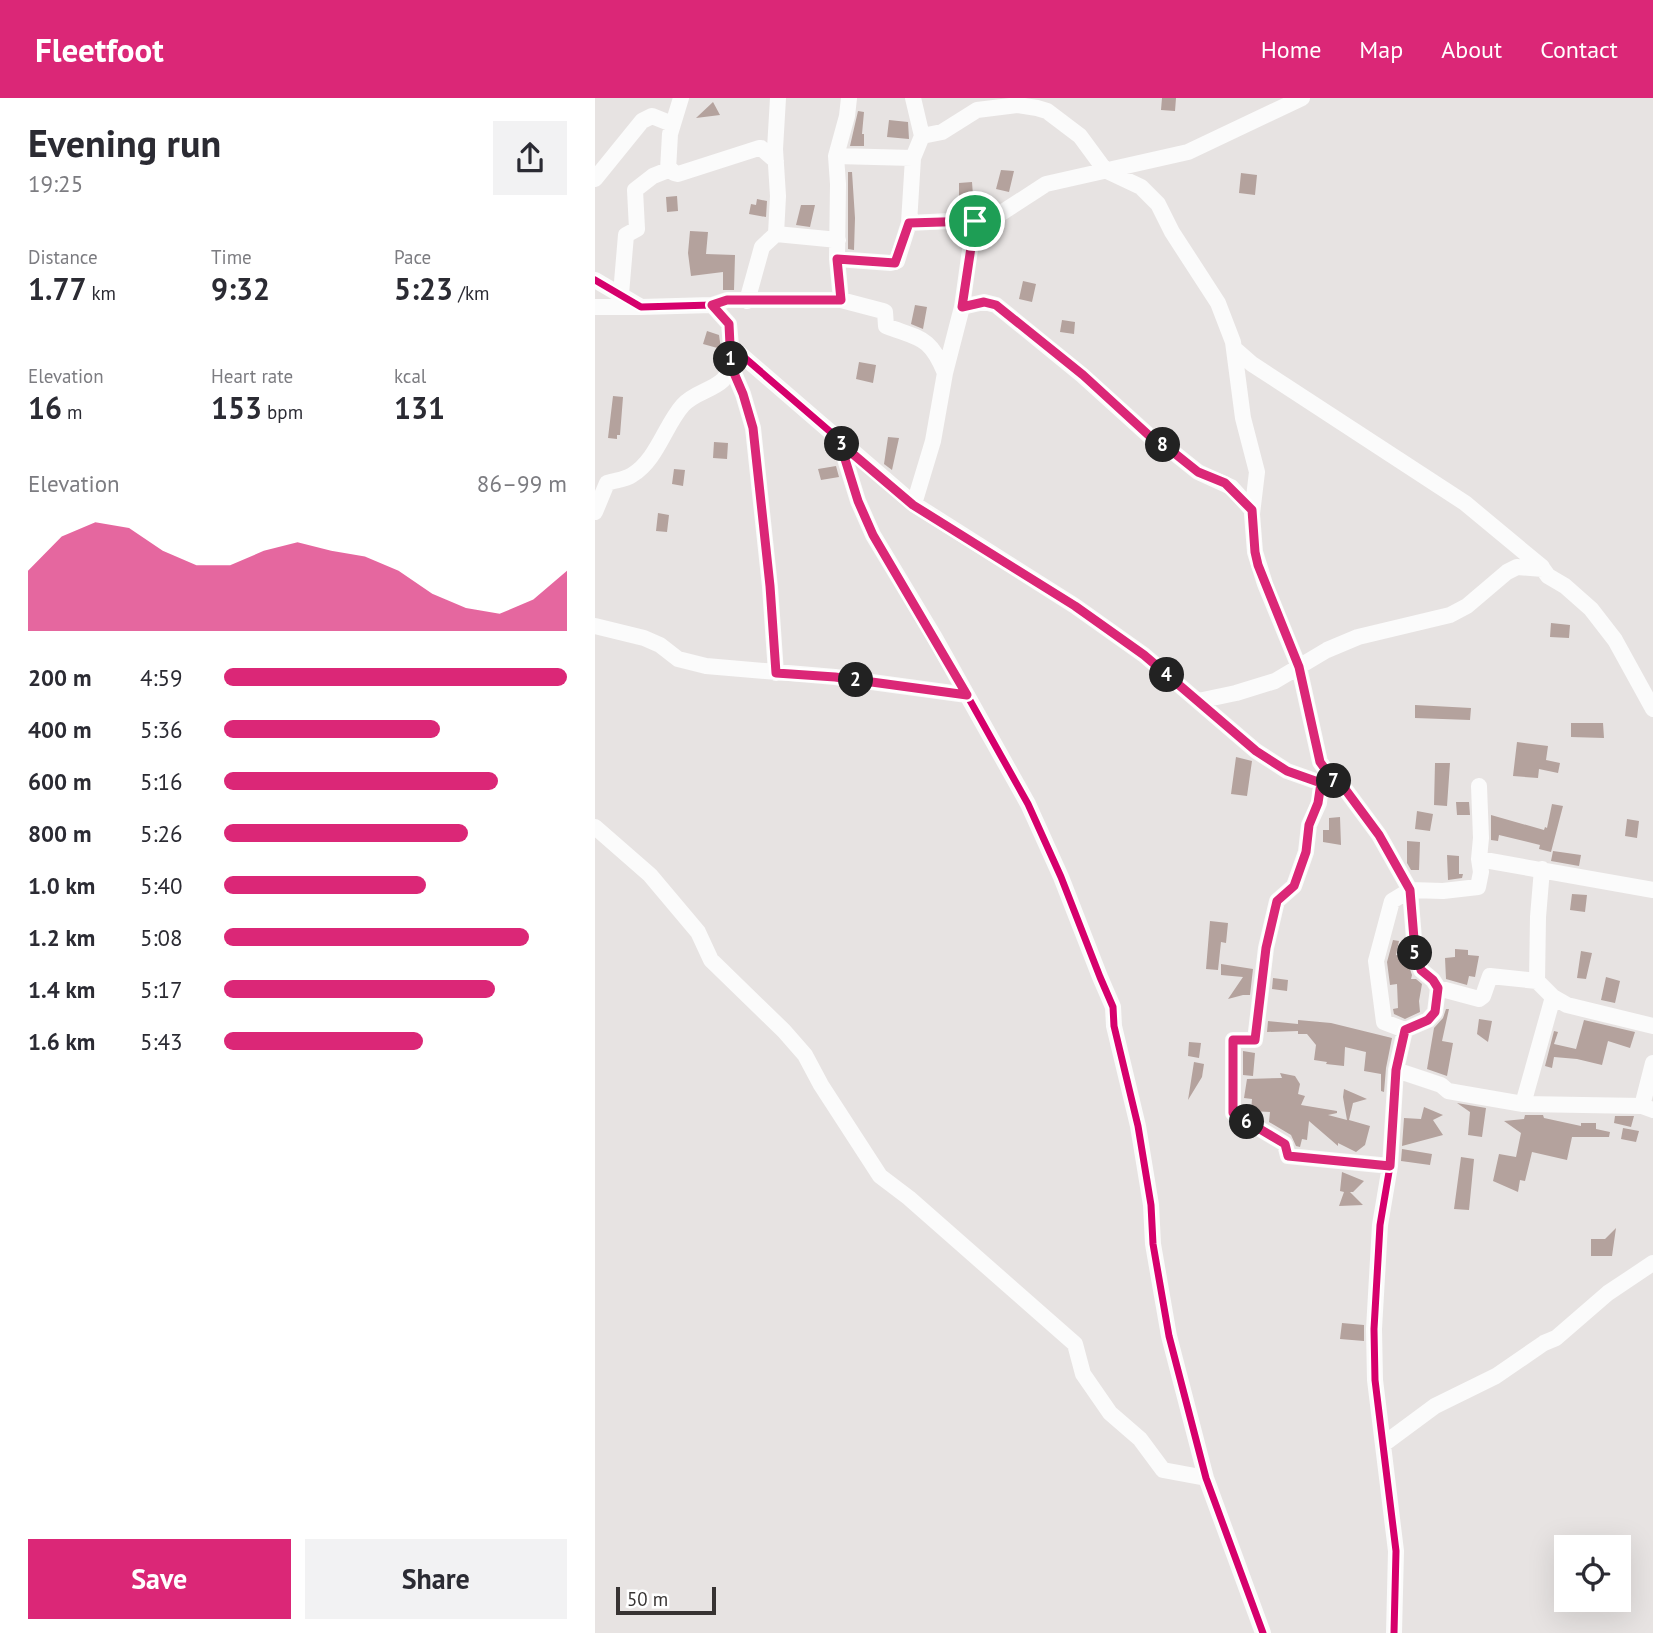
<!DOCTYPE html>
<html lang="en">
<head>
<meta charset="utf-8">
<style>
	body { margin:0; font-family:"PT Sans",sans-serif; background:#f2f2f3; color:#2b2b33; height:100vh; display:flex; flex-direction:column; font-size:26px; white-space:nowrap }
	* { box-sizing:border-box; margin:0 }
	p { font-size:23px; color:#7c7c81 }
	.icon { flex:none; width:38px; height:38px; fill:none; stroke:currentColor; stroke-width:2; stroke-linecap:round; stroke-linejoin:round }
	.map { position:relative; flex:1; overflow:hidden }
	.details { display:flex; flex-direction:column; background:#fff; width:595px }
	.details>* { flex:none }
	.tools { position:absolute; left:959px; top:1437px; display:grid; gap:14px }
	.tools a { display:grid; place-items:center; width:77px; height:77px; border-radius:0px; background:#fff; box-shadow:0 7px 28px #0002; font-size:35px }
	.scale { position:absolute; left:21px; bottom:18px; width:100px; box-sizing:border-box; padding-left:7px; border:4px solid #373332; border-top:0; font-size:19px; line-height:24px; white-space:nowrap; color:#373332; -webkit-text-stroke:5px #fff; paint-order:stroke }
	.pin { position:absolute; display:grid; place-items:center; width:60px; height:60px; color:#fff; margin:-30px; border:4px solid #fff; border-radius:50%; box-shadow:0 2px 7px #0007 }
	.km { position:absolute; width:35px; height:35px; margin:-18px; border-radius:50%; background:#222; color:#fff; font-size:19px; line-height:35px; text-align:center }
	.round { display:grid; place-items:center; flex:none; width:74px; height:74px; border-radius:0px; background:#f2f2f3 }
	.summary { display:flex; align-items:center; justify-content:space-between; height:119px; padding:0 28px }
	h1 { font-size:38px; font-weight:800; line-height:52px }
	.figures { display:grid; grid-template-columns:repeat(3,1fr); gap:10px; height:119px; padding:7px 28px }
	.figures div { display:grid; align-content:center }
	.figures b { font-size:30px; font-weight:800 }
	.figures small { font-size:19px; font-weight:400 }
	.figures p { font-size:19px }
	.chart { height:196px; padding:14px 28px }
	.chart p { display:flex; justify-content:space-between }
	.chart svg { width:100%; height:126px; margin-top:7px; fill:#db2777; opacity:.7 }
	.cta { display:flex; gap:14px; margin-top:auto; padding:14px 28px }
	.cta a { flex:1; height:80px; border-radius:0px; background:#db2777; color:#fff; font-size:28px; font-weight:800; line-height:80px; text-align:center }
	.cta a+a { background:#f2f2f3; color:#2b2b33 }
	ul { padding:0 28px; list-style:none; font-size:23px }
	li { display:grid; grid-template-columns:112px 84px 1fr; align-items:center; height:52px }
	li i { height:18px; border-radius:9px; background:#db2777 }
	header { display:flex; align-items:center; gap:42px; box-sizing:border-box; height:98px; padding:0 35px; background:#db2777; color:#fff }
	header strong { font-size:33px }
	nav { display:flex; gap:38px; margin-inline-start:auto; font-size:24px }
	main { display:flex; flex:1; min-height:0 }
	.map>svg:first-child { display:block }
</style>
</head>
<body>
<header>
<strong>Fleetfoot</strong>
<nav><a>Home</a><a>Map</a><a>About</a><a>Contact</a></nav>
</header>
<main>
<section class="details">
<div class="summary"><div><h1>Evening run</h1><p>19:25</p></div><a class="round"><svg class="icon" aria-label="share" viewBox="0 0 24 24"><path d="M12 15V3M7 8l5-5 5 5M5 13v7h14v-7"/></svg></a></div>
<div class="figures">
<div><p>Distance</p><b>1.77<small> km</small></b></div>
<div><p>Time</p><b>9:32</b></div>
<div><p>Pace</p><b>5:23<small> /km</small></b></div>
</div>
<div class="figures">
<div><p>Elevation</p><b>16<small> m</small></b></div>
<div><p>Heart rate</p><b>153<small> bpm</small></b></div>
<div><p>kcal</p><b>131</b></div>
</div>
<div class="chart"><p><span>Elevation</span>86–99 m</p>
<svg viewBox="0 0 160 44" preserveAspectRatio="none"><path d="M0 44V23L10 11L20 6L30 8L40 16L50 21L60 21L70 16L80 13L90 16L100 18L110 23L120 31L130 36L140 38L150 33L160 23V44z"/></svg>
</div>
<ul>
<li><b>200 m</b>4:59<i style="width:100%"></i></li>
<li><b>400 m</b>5:36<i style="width:63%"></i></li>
<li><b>600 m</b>5:16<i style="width:80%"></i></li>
<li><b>800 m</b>5:26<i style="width:71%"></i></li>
<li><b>1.0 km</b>5:40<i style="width:59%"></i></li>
<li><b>1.2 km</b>5:08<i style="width:89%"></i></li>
<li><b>1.4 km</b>5:17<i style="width:79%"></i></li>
<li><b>1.6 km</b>5:43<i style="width:58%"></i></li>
</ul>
<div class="cta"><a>Save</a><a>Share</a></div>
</section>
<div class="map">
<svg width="1058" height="1535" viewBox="0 0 1058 1535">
	<rect width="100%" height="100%" fill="#e7e3e2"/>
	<!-- building -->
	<path fill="#b4a29d" d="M567,0H581L580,13L566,12Z
		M118,4L125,17L101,20Z
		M263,13L269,14L267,36H269V48H255Z
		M294,22L313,24L314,41L292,39Z
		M406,72L419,73L414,94L401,91Z
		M253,74H257L260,120L259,152L253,151Z
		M646,75L662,77L660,97L644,95Z
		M377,84L379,111L364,112V85Z
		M82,98L83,113L72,114L71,99Z
		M162,101L172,103L171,119L154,116L156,106L161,107Z
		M206,107H220L215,129L201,127Z
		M95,133L113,134L111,156L140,157L139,192H128V174L96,178L93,155Z
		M428,183L441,186L437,204L424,201Z
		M320,207L332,209L328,231L316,226Z
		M467,222L480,224L479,236L465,234Z
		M112,233L124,237L126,251L108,246Z
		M264,264L281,267L278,285L261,281Z
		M18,298L28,299L25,337H22V341L13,340Z
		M293,339L304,340L297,372L289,366Z
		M119,344L133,345L132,361L118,360Z
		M241,368L244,379L226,382L223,371Z
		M79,371L90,372L88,388L77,386Z
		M63,415L74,417L72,434L61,433Z
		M956,525L975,527L974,540L955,539Z
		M820,607L876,610L875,622L820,620Z
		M976,625H1008L1009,640L976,639Z
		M922,644L953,648L951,662L965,665L963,675L944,671L943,680L918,678Z
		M641,659L657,663L652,698L636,696Z
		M840,665H855L852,708L839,707Z
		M861,704H874L875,717H862Z
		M957,706L968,708L956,754L944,751L945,747L904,737L903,743L896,742V717L949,732L950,729L952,730Z
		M822,713L838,716L835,733L820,731Z
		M745,719L746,747L728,744V732H734V720Z
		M1032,721L1044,723L1042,740L1030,738Z
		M812,743L825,744L824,772H816L812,765Z
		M958,753L986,757L984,768L956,763Z
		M852,757L864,758V776H868L867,780L853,782Z
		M977,796L992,797L990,814L975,812Z
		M615,823L633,825L631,845L626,844L623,872L611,871Z
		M798,842L804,843L801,857L811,859L817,877L816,881H821L827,886L824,903L825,914L810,921L799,916L798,911L803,910L802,886L795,887L792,864Z
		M860,851L873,852V857L884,858L880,879L874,878L872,887L851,881L850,860L860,859Z
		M986,853L997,855L991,881L982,880Z
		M626,866L658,871L655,897H648L633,901L648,879L626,877Z
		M1011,879L1025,883L1020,905L1006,902Z
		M678,880L693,882L692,893L677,891Z
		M851,911H854L847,943L858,945L852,978L832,971L839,930L848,920Z
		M884,921L897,923L893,944L882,936Z
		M703,922L736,925L797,940L791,970L789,994L786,993V976L769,973L771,954L750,949L749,968L731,966L732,964L719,962L721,947L712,936H703V933L672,934L673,923L703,926Z
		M989,922L1040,934L1035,950L1013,943L1007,967L982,961L959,959L957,970L950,968L959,933L963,934L959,946L981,951Z
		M594,944L606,945L604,960L593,958Z
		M648,953L660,955L658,978L648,977Z
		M599,964L609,966L607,979L593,1002Z
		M685,975L700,978L705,986L703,996L710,998L706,1007L742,1013V1015L733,1017L752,1022L748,999L749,991L772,1001L758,1005L754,1022L775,1028L770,1047L761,1054L743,1045V1048L714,1023L712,1042L707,1041L705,1049L701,1048L696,1037L674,1024L675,1014L656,1013L657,1001L649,1000L652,981L687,980Z
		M862,1005L891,1010L887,1039L873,1037L875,1014Z
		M829,1009L848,1017L838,1022L848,1037L807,1048L809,1020L826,1021Z
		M930,1017H948L949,1020L986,1028V1025H1001V1031L1015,1034L1014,1039H977L972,1062L937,1054L930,1083L925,1082L923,1094L898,1083L904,1056L921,1059L926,1035L909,1023L929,1021Z
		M1020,1018H1039L1036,1029L1019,1025Z
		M1028,1030L1044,1033L1041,1044L1026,1041Z
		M807,1051L837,1056L835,1067L806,1063Z
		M866,1059L879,1061L874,1112L859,1111Z
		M747,1074L769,1083L758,1094H755L768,1107L744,1108L749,1094L745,1093Z
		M1021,1130L1017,1158H996V1141H1010Z
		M747,1225L769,1227V1243L745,1241Z"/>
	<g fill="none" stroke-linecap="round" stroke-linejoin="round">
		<!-- street -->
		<path stroke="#fbfbfb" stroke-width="16" d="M327,38L347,34L382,12L423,7L442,10L452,13L485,38L510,72L546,89L563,106L577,134L623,205L638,244L648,320L662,374L657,416L660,454L670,486L704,569L725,664L740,685
			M241,58L318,60
			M74,69L79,75L83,76L164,50H166L181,63
			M0,81L47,23L57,18L77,26
			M314,125L397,121L451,86L593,54L707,0
			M181,136L243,142
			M242,161L296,165L302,163L314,125L318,60L327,38L318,0
			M0,182L46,209L117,207L134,226L136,248L319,406L480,508L549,557L661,653L692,673L726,685H740L747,687L784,737L815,792L820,853L826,872L838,882L843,890L840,914L833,922L810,932L801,972L795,1068L785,1127L779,1231L780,1282L801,1453L799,1535
			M26,196L31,137L42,131L40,92L58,78L73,72L75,36L86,0
			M246,202L242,161L243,86L241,58L252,18L254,0
			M152,203L167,149L181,136L183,98L180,51L183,0
			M117,207L132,202H246L288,213L290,214L291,228C325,241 335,238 350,275
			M0,209H46
			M367,209L389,204L401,207L487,277L560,343L573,350L603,374L636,389L657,412
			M641,252L657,266L870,405L947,469
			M136,268L148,296L158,330L175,489L181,575
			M245,345L263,403L278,437L340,540L433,706L466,779L505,879L518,909L519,928L543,1028L556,1107L558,1146L574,1238L611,1380L668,1535
			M319,406L338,343L350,275L367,209L379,123
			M0,414L12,385C20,382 30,382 37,377C62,362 70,327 88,307C104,289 136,292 136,261
			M0,528L49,540L65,547L83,561L111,568L240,579L372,597
			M603,603L641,595L680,583L732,552L763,539L855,517L872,508L912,474L922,469L948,471L953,478L970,488L996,511L1020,542L1058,611
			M726,685L724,705L714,727L711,754L699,788L682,803L671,850L660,942H638V1015L690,1046L693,1058L795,1068
			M884,688L886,740L884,761
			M0,729L55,777L103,834L116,862L189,933L210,957L226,987L285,1078L314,1100L480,1246L488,1276L515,1315L545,1341L568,1372L611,1380
			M942,883L943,819L947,771
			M843,890L884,901L888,898L895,878L942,883L958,899L972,907L1058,928
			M810,932L789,924L781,863L797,803L815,792L848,793L883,789L886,774L884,761L1058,792
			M801,972L846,987L853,993L928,1006L1047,1008L1058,1012
			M928,1006L958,899
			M1047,1008L1058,965
			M790,1345L840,1308L901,1278L949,1245L961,1240L1013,1195L1058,1165"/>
		<!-- cycleway casing -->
		<g stroke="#fff" stroke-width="11">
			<path id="cycleway" d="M0,182L46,209L117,207L134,226L136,248L319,406L480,508L549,557L661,653L692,673L726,685H740L747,687L784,737L815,792L820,853L826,872L838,882L843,890L840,914L833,922L810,932L801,972L795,1068L785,1127L779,1231L780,1282L801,1453L799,1535
				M245,346L263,403L278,437L340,540L433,706L466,779L505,879L518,909L519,928L543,1028L556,1107L558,1146L574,1238L611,1380L668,1535"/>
		</g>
		<!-- cycleway -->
		<use href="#cycleway" stroke="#d6006c" stroke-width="7"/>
	</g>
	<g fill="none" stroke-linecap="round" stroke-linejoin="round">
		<!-- route casing -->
		<g stroke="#fff" stroke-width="14">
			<path id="route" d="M380,123L314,125L300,165L242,161L246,202H132L117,207L134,226L136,268L148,296L158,330L175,488L181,575L240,579L372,597L278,437L263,403L245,345L318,407L480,508L549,557L661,653L692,673L726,685H740L747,687L784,737L815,792L820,853L826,872L838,882L843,890L840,914L833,922L810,932L801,972L795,1068L693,1058L690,1046L638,1015V942H660L671,850L682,803L699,788L711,754L714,727L723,705L726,685H740L725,664L704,569L663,467L660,454L657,412L630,385L603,374L573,350L560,343L488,277L401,207L389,204L367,209L380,123"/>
		</g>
		<!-- route -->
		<use href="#route" stroke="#db2777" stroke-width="9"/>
	</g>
</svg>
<div class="tools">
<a><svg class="icon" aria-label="locate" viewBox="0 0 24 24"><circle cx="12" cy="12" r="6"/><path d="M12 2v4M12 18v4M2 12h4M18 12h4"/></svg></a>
</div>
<div class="scale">50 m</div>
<div class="pin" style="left:380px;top:123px;background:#1e9e55"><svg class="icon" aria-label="arrive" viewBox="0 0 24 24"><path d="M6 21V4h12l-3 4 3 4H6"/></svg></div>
<b class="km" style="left:136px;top:261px">1</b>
<b class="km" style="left:261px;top:582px">2</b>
<b class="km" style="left:247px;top:346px">3</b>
<b class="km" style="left:572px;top:577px">4</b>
<b class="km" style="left:820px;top:855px">5</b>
<b class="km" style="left:652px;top:1024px">6</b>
<b class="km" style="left:739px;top:683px">7</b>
<b class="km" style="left:568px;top:347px">8</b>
</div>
</main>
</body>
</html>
